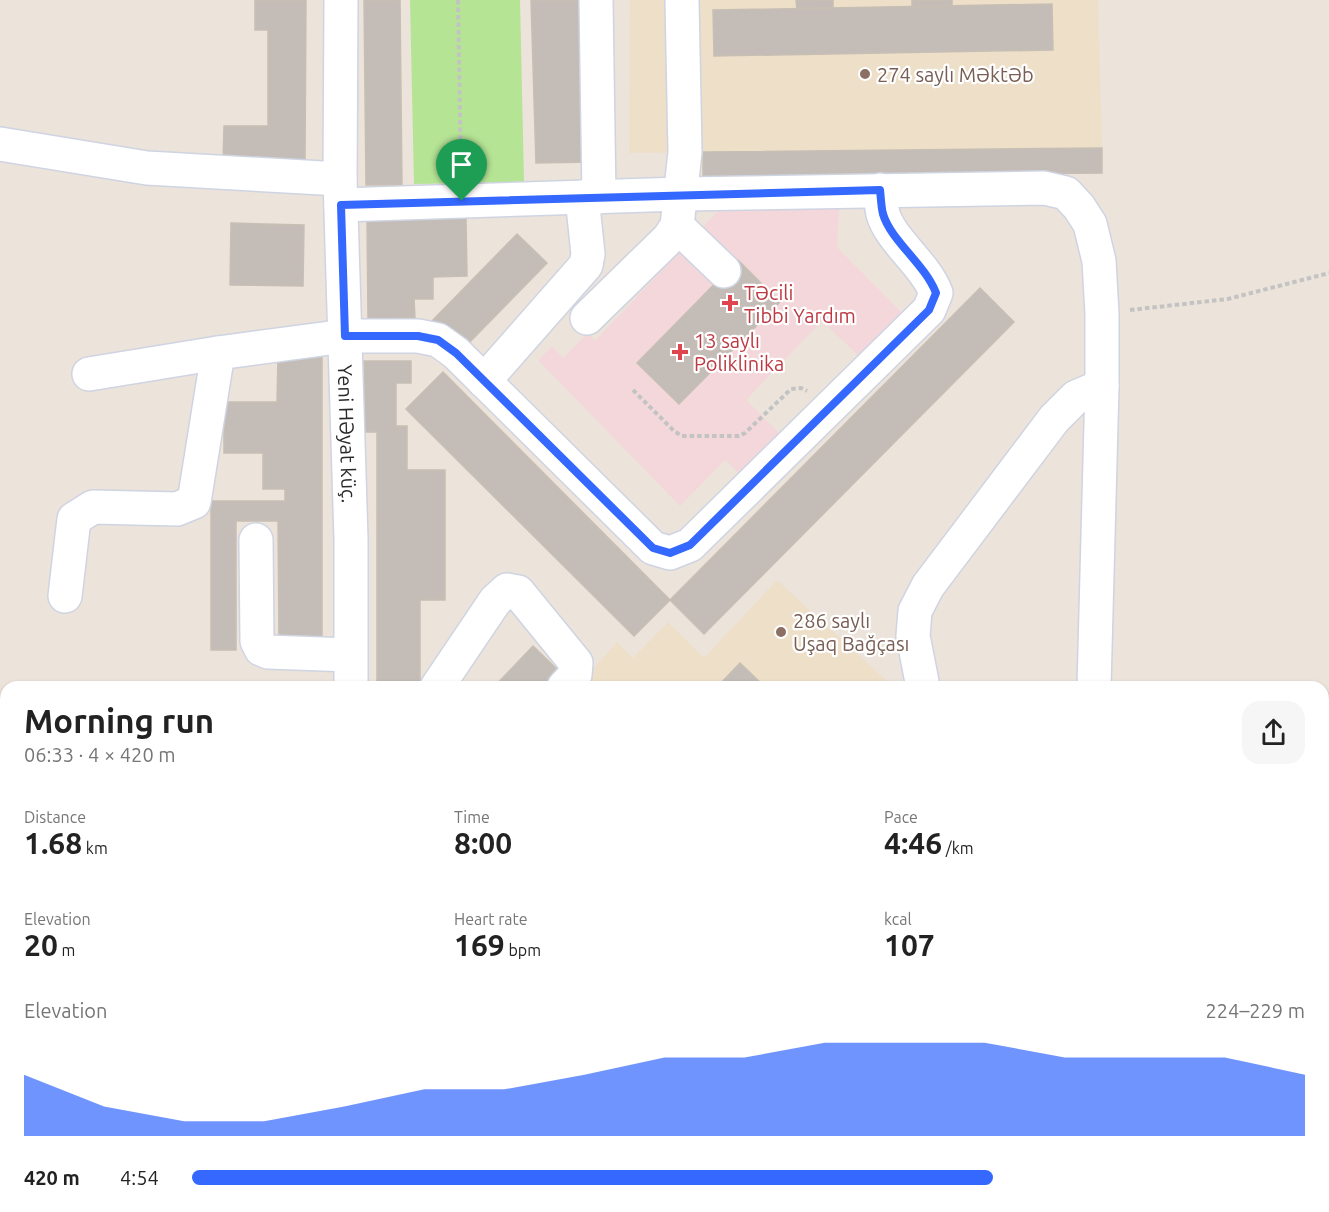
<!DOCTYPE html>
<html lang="en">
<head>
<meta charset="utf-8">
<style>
	body { margin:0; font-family:Ubuntu,sans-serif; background:#f6f6f6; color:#222; height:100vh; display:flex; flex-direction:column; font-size:22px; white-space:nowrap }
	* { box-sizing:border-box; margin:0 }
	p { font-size:20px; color:#767676 }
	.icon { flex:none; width:33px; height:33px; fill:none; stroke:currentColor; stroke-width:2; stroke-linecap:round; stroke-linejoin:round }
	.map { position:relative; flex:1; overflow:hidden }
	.drawer { position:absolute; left:0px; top:681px; width:1329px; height:531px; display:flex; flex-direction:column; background:#fff; border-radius:18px 18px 0 0; box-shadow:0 2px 4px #0004 }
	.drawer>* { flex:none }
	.pin { position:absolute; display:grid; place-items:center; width:51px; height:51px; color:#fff; margin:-62px -26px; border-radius:50% 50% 50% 0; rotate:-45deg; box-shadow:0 0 6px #0007 }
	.pin .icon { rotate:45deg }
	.round { display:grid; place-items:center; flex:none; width:63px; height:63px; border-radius:18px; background:#f6f6f6 }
	.head { display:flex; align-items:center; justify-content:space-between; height:102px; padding:0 24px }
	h1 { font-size:33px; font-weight:700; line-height:45px }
	.metrics { display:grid; grid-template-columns:repeat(3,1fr); gap:9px; height:102px; padding:6px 24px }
	.metrics div { display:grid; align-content:center }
	.metrics b { font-size:30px; font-weight:700 }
	.metrics small { font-size:16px; font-weight:400 }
	.metrics p { font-size:16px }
	.chart { height:168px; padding:12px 24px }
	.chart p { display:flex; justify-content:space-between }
	.chart svg { width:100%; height:108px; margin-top:6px; fill:#3568fe; opacity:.7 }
	ul { padding:0 24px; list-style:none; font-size:20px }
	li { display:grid; grid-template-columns:96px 72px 1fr; align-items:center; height:45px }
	li i { height:15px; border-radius:8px; background:#3568fe }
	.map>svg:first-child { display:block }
</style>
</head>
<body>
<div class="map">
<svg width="1329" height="1212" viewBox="0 0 1329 1212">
	<rect width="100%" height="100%" fill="#ece3da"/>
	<!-- education -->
	<path fill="#eedfc9" d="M630,0H1098L1102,148L629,153Z
		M777,580L890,684L887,687H577L617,642L633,658L668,622L704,658Z"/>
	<!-- medical -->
	<path fill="#f3d7da" d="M839,208L837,247L904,315L862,359L822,321L746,400L786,440L746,480L725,460L680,506L538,360L552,346L563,358L588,333L595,341L719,210Z"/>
	<!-- green -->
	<path fill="#b5e495" d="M410,0H520L524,182L414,184Z"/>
	<!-- building -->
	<path fill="#c4bdb7" stroke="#c7bfb4" stroke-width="1.5" d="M255,0H306L305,162H223L224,126H268V30H255Z
		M364,0H400L402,185H366Z
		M531,0H585L590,162L536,163Z
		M796,0H833V8L797,9Z
		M912,0H952V6L912,7Z
		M1052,4L1053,50L714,56L713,10Z
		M1102,148V173L703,177V152Z
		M466,218L467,276L433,277V299H414L415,318L368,319L367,219Z
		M231,223L304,225L303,286L230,285Z
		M517,234L547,263L462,350L432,321Z
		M738,260L780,302L679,404L637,363Z
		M980,288L1014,322L704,634L670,600Z
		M278,356H322V639H279L278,521H236V650H211V501H285V489H263V453H224V402H277Z
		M364,361H411V383H396V426H407V470H445V600H420V687H377V432H364Z
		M443,372L670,600L634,636L406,409Z
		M533,646L563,675L551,687H494Z
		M740,663L765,687H717Z
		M258,1206H326V1212H258Z
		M384,1206H417V1212H384Z
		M446,1206H483L489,1212H440Z
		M680,1206H733L739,1212H685Z
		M899,1206H967L961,1212H893Z"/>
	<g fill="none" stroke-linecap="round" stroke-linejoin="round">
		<!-- minor casing -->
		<g stroke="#cfd4e2" stroke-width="36">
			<g id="minor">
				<path id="s1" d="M341,0L340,179L351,539V687"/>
				<path d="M596,0L599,197"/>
				<path d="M0,144L147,168L340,179"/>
				<path d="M341,205L681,194L1044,188L1066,193L1079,207L1090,224L1099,261L1102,314V386L1094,687"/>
				<path d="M677,226L724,271"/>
				<path d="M587,318L669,238L677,226L685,152L682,0"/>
				<path d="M89,374L218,353L345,336H418L438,340L456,353L653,548L670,553L690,545L929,310L936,293C925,264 891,241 883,214C881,206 881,198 880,190"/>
				<path d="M484,381L586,265L588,254L582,197"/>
				<path d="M256,540L257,641L261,649L268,652L350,655"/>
				<path d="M65,596L74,519L93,507L177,509L194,502L218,353"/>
				<path d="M437,687L495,601L507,590L518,592L576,663L575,675L564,687"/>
				<path d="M923,687L913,636L915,611L928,586L1054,419L1076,397L1102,386"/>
				<path d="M1323,813L1329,825"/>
				<path d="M0,1064H6"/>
				<path d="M357,1206V1212"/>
				<path d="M501,1206L507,1212"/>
				<path d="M1113,1206L1127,1212"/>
				<path d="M1268,1206L1277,1212"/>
				<path d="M594,1212L596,1206"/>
				<path d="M869,1212L875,1206"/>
				<path d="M1082,1212L1083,1206"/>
			</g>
		</g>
		<!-- path -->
		<path stroke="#c3c3c3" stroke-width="4" stroke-dasharray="4.5 3" stroke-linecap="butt" d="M458,0L461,173
			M1130,310L1228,299L1329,273
			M633,390L674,431L682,436H739L745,433L791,389L801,388L807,391"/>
		<!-- minor -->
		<use href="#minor" stroke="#fff" stroke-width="33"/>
	</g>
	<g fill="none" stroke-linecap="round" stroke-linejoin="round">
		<!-- route casing -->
		<g stroke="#fff" stroke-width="12">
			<path id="route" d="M880,190C881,198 881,206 883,214C891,241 925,264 936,293L929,310L690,545L670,553L653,548L456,353L438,340L418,336H345L341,205Z"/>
		</g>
		<!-- route -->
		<use href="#route" stroke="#3568fe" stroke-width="8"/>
	</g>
	<!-- markers -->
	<g fill="#8d6e63" stroke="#fff" stroke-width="2">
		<circle cx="865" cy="74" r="6"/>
		<circle cx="781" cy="632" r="6"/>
	</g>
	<g fill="#e0444e" stroke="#fff" stroke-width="2">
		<path d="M727 294h6v6h6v6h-6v6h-6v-6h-6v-6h6z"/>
		<path d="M677 343h6v6h6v6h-6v6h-6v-6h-6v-6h6z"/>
	</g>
	<g text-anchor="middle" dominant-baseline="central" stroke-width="4.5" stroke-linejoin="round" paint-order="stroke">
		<!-- education labels -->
		<g font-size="20" fill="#785e54" stroke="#fff" text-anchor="start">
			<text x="877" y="74">274 saylı Məktəb</text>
			<text x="793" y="620">286 saylı<tspan x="793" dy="23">Uşaq Bağçası</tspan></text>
		</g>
		<!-- health labels -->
		<g font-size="20" fill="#be3a42" stroke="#fff" text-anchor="start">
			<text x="744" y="292">Təcili<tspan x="744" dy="23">Tibbi Yardım</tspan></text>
			<text x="694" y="340">13 saylı<tspan x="694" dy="23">Poliklinika</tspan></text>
		</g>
		<!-- street labels -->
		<g font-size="20" fill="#292929" stroke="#fff">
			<text stroke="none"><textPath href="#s1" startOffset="434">Yeni Həyat küç.</textPath></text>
		</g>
	</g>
</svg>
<div class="pin" style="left:462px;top:201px;background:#1e9e55"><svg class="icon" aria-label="arrive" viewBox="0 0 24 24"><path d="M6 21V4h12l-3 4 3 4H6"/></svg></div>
<section class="drawer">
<div class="head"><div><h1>Morning run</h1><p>06:33 · 4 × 420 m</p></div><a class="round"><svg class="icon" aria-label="share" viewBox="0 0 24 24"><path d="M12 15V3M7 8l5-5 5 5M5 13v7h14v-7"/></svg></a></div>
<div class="metrics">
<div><p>Distance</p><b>1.68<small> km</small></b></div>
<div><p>Time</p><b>8:00</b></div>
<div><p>Pace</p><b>4:46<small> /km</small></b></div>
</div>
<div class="metrics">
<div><p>Elevation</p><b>20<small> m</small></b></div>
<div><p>Heart rate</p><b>169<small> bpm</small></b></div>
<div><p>kcal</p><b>107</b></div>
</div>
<div class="chart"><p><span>Elevation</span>224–229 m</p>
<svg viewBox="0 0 160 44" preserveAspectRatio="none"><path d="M0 44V19L10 32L20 38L30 38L40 32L50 25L60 25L70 19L80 12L90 12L100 6L110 6L120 6L130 12L140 12L150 12L160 19V44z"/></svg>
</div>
<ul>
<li><b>420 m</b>4:54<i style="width:72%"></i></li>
</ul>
</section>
</div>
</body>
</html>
